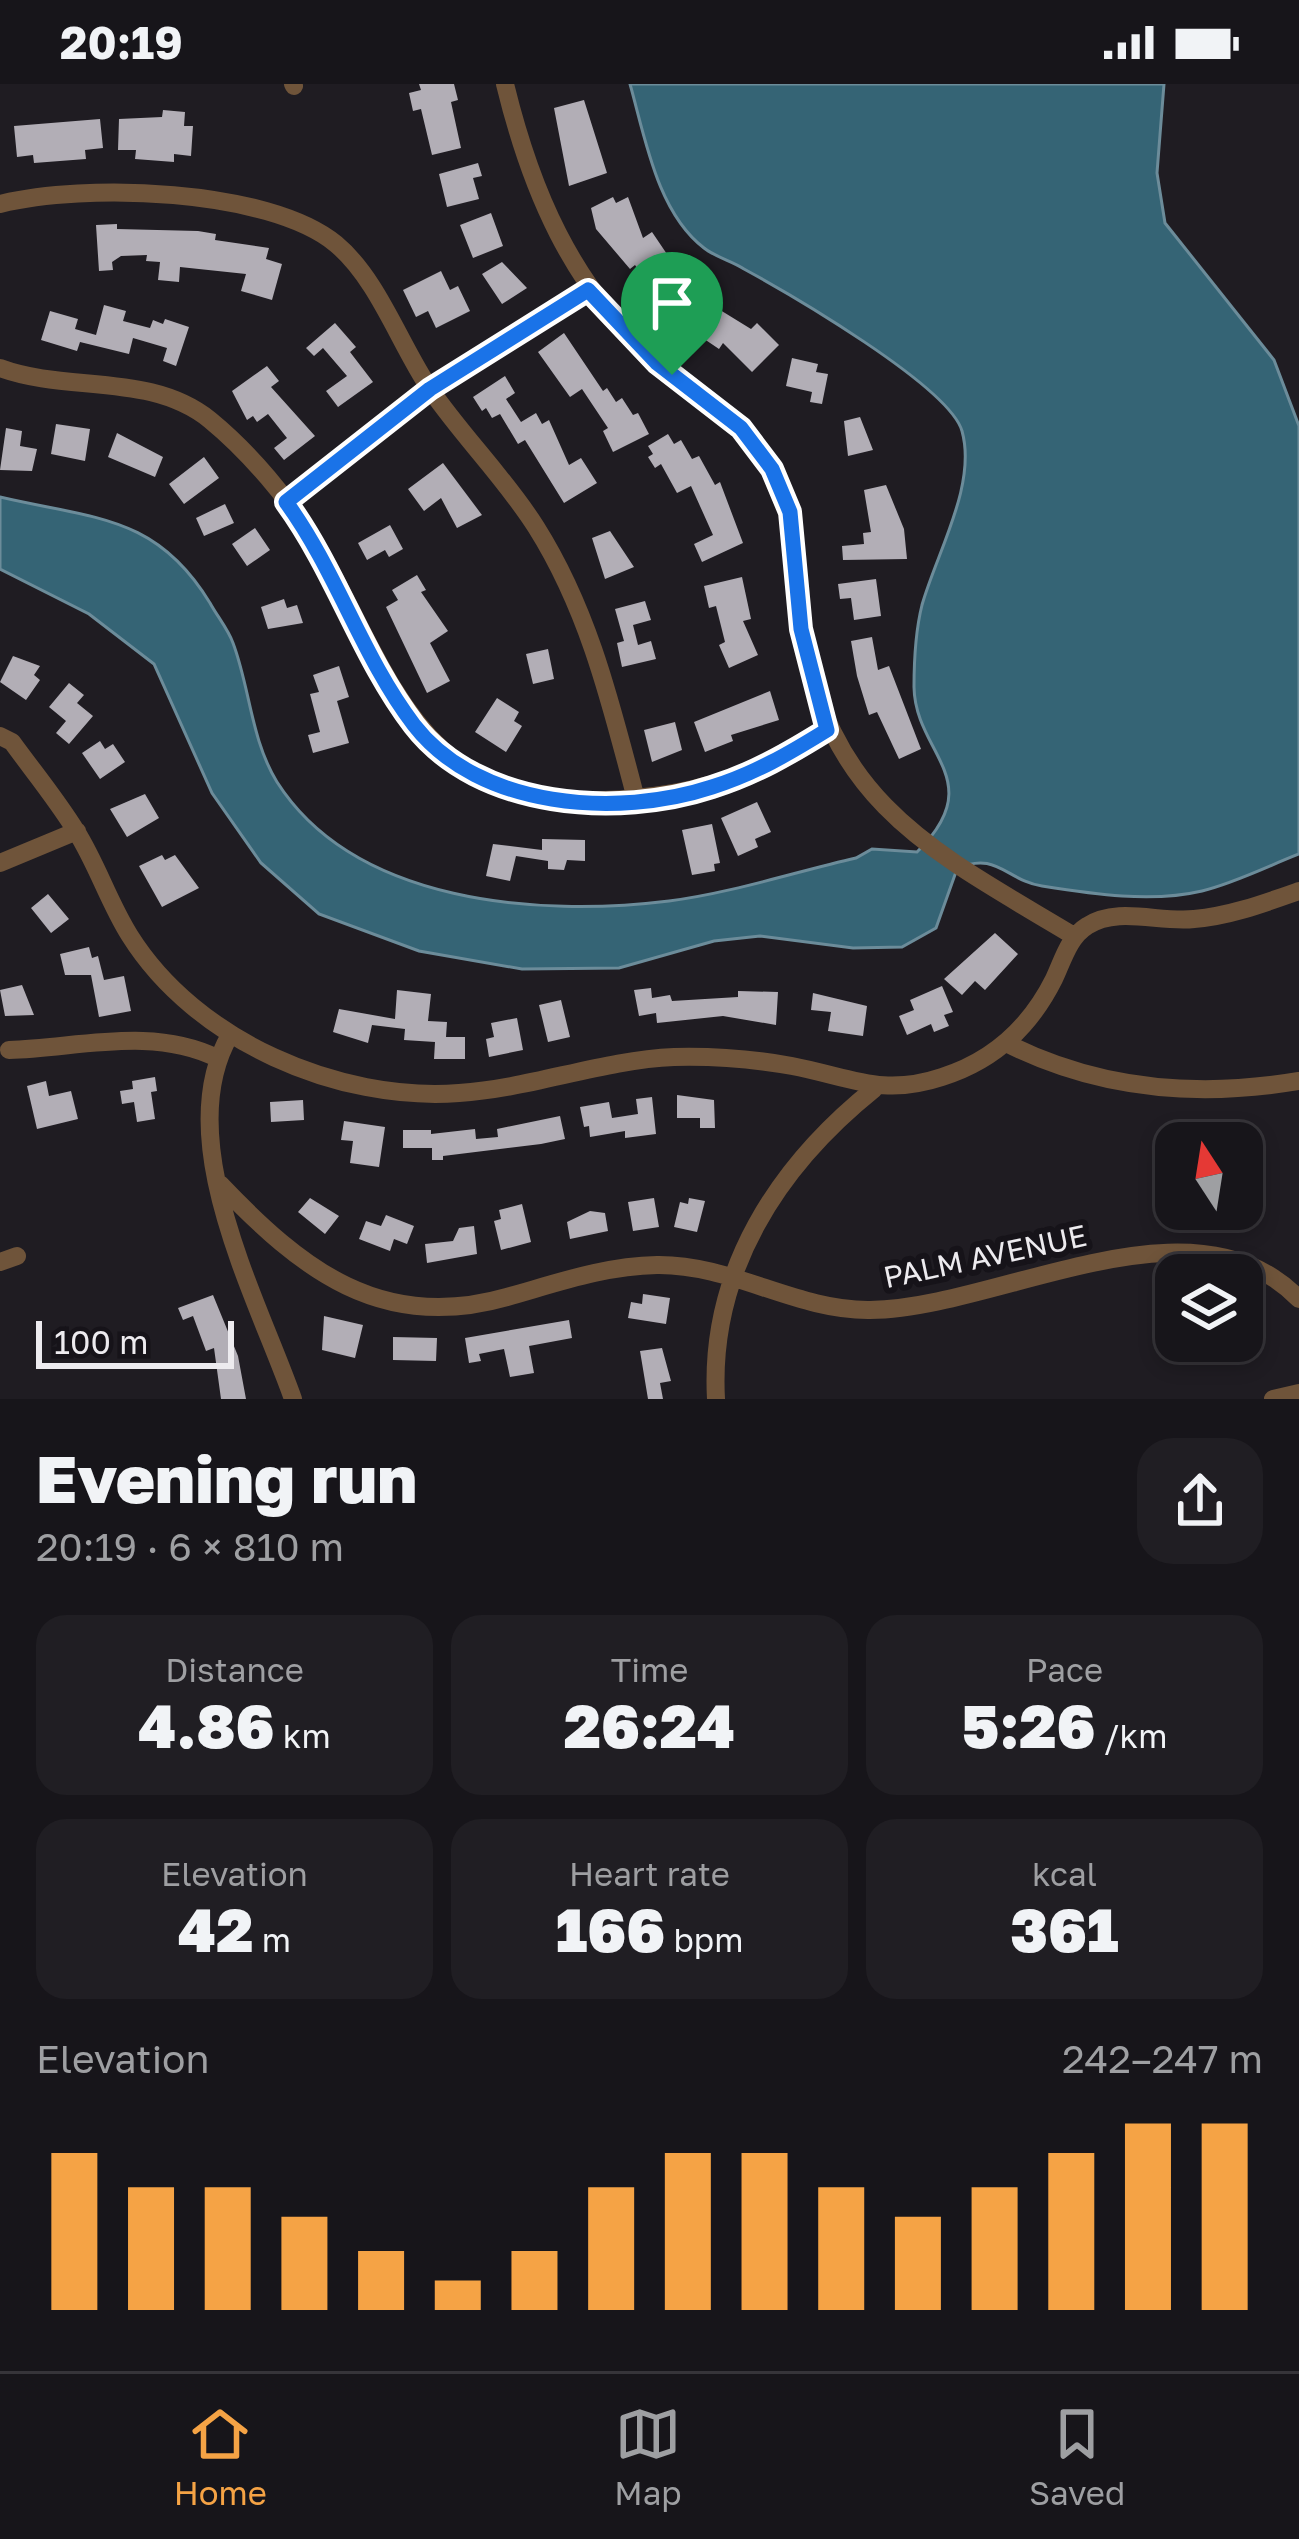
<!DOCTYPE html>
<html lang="en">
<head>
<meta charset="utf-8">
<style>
	body { margin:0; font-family:"Golos Text",sans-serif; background:#201e23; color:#f1f3f6; height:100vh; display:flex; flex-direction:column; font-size:45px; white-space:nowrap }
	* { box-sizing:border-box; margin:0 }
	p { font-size:39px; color:#9e9fa2 }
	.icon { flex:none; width:66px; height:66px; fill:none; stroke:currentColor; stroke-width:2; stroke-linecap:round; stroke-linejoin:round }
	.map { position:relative; height:1315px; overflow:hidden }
	.details { display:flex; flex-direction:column; background:#17151a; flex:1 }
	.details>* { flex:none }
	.needle { width:78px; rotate:348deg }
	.fabs { position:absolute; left:1155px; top:1038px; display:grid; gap:24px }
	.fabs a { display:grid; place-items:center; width:108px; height:108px; border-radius:24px; background:#17151a; box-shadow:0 6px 18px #0003,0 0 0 3px #363439; font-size:60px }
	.scale { position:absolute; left:36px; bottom:30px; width:198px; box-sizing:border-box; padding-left:12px; border:6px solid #edebef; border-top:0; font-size:33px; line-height:42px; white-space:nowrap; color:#edebef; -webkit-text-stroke:9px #161319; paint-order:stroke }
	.pin { position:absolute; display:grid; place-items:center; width:102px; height:102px; color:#fff; margin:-123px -51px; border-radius:50% 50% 50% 0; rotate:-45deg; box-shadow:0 0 12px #0007 }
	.pin .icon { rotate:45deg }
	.round { display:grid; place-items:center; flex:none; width:126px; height:126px; border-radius:36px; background:#201e23 }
	.overview { display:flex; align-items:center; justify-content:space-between; height:204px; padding:0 36px }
	h1 { font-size:66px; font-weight:800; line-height:90px }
	.figures { display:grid; grid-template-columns:repeat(3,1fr); gap:18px; height:204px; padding:12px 36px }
	.figures div { display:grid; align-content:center; border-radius:30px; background:#201e23; text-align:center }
	.figures b { font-size:60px; font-weight:800 }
	.figures small { font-size:33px; font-weight:400 }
	.figures p { font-size:33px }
	.chart { height:336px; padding:24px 36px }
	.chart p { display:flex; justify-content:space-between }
	.chart svg { width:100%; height:216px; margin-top:12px; stroke:#f5a345; stroke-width:6 }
	.status { display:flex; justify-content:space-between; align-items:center; height:84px; padding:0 60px; background:#17151a; direction:ltr }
	.status svg { height:33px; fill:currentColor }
	.tabs { display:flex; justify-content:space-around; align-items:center; height:168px; border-top:3px solid #363439; background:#17151a; font-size:33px; color:#9e9fa2 }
	.tabs a { display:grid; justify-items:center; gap:6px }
	.tabs .on { color:#f5a345 }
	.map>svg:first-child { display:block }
</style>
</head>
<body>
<div class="status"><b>20:19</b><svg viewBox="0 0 49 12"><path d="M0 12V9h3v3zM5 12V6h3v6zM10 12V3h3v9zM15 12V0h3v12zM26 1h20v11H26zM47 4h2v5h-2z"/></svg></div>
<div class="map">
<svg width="1299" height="1315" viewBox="0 0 1299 1315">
	<rect width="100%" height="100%" fill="#1f1c22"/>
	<!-- water -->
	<path fill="#356475" stroke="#6c8c9a" stroke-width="3" d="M630,0H1164L1157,89L1165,139L1274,276L1299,342V770C1268,782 1235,799 1202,807C1151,819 1093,810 1042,802C1007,797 996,766 957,785L936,844L902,863L853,864L760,852L714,857L619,884L522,885L419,867L319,830L261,779L212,709L154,580L89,530L0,485V413C93,435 156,430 210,519C217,532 228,545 233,559C250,604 251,656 277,698C355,820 539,833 669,817C731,809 795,788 856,774L872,765L917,768C990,696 915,670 914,603C914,578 916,545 922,521C937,468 977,401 962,347C949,302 788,209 744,185C732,177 715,173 704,164C657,128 645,53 630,0Z"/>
	<!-- building -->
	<path fill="#b2aeb6" d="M419,0H454L458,16L451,18L461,64L432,71L421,25L413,27L409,9L421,6Z
		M584,16L607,89L569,102L554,24Z
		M163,26L185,28L184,42H193L191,72L174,70V78L135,75L136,66H118L119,35L162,33Z
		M100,35L103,64L85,66L86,75L34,79L33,71L17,73L14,42Z
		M478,79L482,92L473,94L479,115L447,123L439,90Z
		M613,113L616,119L628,113L643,154L652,148L673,179L669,181L712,221L751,245L757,239L779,261L752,288L723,259L719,265L679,238L676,242L649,216L655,210L635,181L630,185L596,145L591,124Z
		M491,129L503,162L473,174L460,141Z
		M117,140V145L198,147L216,150L215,156L269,164L266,175L282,180L272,216L241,207L246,190L180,183L179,198L158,196L160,178L146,177L147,171L121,172L112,178L113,186L99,187L96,141Z
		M502,178L527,204L502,220L482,190Z
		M441,187L450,206L458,202L470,227L436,244L428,227L416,233L403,206Z
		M104,221L126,227L123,237L150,244L153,236L163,240L165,235L189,243L176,282L163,277L167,264L133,254L129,270L80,258L77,267L41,256L50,227L78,235L75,245L96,251Z
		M335,239L356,263L350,268L373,298L338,323L326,307L347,292L323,264L314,272L306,264Z
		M564,249L603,307L607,304L616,318L622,314L633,331L638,329L649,350L613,368L603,347L608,344L582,305L570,313L538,268Z
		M792,274L818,280L816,288L828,290L822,320L810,318L812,308L786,302Z
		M267,282L279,297L271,303L315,352L284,376L274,364L287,354L268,330L257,338L253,332L247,336L232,307Z
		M505,292L515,309L506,315L521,338L536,329L542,340L549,336L569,381L581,374L597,399L564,419L525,356L518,360L500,330L492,334L486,324L482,327L473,313Z
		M860,333L873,366L848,372L844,337Z
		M56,340L90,345L85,377L51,370Z
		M6,344L22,347L20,362L37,365L32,387L0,386Z
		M117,349L163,373L155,393L108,373Z
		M668,350L674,360L681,356L692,375L699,372L715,401L720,398L743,459L702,478L694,460L713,451L691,402L677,409L661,380L655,384L648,373L653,370L648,362Z
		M204,373L219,394L184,420L169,400Z
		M443,379L482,431L457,444L441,414L424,427L408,405Z
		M886,401L904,445L907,475L843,476L842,462L864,460L863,449L871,448L864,406Z
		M225,420L234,439L204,452L196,434Z
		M390,441L403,465L389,473L385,466L367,476L358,459Z
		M255,444L270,466L247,482L232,460Z
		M610,447L634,483L605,495L592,454Z
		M417,491L426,506L421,508L448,547L430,559L450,597L427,609L386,523L398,516L392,506Z
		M742,493L751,535L743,537L758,571L729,584L719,561L725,558L716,522L709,524L704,502Z
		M876,495L881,532L854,536L851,514L840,515L838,500Z
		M284,515L287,524L297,521L303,539L268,545L261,523Z
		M645,517L651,536L633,541L638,561L651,557L656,575L622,583L617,559L624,557L615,525Z
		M872,553L878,586L889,582L921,665L899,675L877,628L869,631L857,592L851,557Z
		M548,565L554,595L533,600L526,570Z
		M13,572L40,582L34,591L40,596L26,616L0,598Z
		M339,582L349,613L337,617L349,659L313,669L308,651L320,648L310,610L319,608L313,591Z
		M69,599L84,611L77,619L93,632L69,660L56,649L66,637L49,623Z
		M770,607L779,636L731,651L733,657L705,668L694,638Z
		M497,614L519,628L514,637L522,642L506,668L475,648Z
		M675,638L682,666L652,678L644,646Z
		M100,657L105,665L113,660L125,678L100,695L82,669Z
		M145,710L159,734L127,753L110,725Z
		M757,718L771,748L755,755L758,763L738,772L721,734Z
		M712,740L720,779L714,780L715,787L692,791L682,746Z
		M542,755L585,756V777L567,776L564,786L548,785V777L516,772L510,797L486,792L493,760L542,766Z
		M162,771L165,776L175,771L199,804L162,823L139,782Z
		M48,810L69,835L51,849L31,824Z
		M995,849L1018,870L985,906L975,897L962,911L944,895Z
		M89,863L92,874L98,872L104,896L124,892L131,927L99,933L91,891H65L60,870Z
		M22,901L34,931L5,932L0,906Z
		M942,902L953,928L944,931L949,942L934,948L931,940L907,951L899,932L914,926L910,916Z
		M651,904L652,914L670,911L672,917L738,913V907L778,908L776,941L723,932L657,939L656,929L639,932L634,906Z
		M397,906L431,910L428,937L447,938L446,953H465V975H434L435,958L404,956L405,945L372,941L368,959L333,948L339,925L395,935Z
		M813,909L867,922L863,952L828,947L831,928L811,926Z
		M561,916L570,953L548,958L539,921Z
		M517,934L523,966L489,973L486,955L494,953L491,939Z
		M155,993L157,1007L151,1008L155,1035L137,1038L134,1018L122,1020L120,1007L133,1005L132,997Z
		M46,997L49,1012L71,1007L78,1035L37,1045L27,1002Z
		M677,1011L714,1016L715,1044H700V1034H677Z
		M652,1013L656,1050L625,1054V1047L590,1053L589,1042L584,1043L580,1023L609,1018L612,1034L638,1030L636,1015Z
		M303,1016L304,1036L271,1038L270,1018Z
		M560,1032L565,1055L541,1060L443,1072V1076H432V1064H403V1046H431V1050L475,1045L476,1055L498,1053L497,1045Z
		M344,1037L385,1043L379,1083L350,1079L353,1057L341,1056Z
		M310,1114L339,1132L325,1150L298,1128Z
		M654,1114L659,1143L633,1147L628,1118Z
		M689,1114L705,1117L697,1148L674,1143L680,1118L688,1120Z
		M522,1120L531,1158L501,1166L494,1137L501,1135L499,1126Z
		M590,1127L605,1129L608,1147L570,1155L567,1138Z
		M386,1131L414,1142L407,1160L394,1155L390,1167L359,1155L366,1137L381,1142Z
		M474,1142L477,1170L427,1179L425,1160L453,1157L459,1144Z
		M643,1210L670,1214L666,1240L628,1234L631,1218L642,1220Z
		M213,1211L238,1272L246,1315H221L214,1264L206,1267L193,1232L183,1236L178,1224Z
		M324,1232L363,1241L355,1274L322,1266Z
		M569,1236L572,1254L529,1262L534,1289L510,1293L504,1265L479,1270L481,1277L469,1279L465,1254Z
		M393,1253L437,1254L436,1277L393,1276Z
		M662,1264L671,1297L660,1299L663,1315H648L640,1267Z"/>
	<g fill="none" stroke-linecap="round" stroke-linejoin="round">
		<!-- minor -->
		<path stroke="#6f543a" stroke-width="18" d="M293,0L294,2
			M505,0C531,107 571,200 654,276C692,312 739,333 768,379C801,432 792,487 802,547C830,721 936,769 1074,852
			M0,120C83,99 268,104 336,160C378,195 400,261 430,305C463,353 505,394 536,443C589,527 611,620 636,715
			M0,284C67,309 151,288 210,336C249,368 290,416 316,460C392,593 419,725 605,716C697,712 749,693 827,647
			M287,418L430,305L588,206
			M0,652L12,658C33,687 57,716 76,747C97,780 109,819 130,852C196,957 338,1018 459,1009C532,1004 602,976 674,973C713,972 753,975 792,982C850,993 882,1013 942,993C993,977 1030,943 1054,895C1063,876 1069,853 1087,842C1118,822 1159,839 1194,835C1230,832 1265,819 1299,807
			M0,779L77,747
			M230,951C170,1054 257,1213 293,1315
			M1008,960C1100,1006 1198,1014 1299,997
			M9,966C78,964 152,942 217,974
			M220,1100C301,1185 381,1249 507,1213C557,1199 604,1182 657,1181C732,1180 796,1227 870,1226C998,1225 1193,1105 1299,1215
			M0,1178L17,1172
			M716,1315C709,1187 778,1082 874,1005
			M1273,1315L1299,1309"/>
	</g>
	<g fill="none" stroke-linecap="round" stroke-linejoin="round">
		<!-- route casing -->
		<g stroke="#fff" stroke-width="24">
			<path id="route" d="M588,206L657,279L741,344L772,385L790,428L801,545L827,646C790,669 754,690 712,703C618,734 479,725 414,641C362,573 337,488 286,418L430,305Z"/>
		</g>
		<!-- route -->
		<use href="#route" stroke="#1a73e8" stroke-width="15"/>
	</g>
	<g text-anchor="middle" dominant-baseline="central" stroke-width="12" stroke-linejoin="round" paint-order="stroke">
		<!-- street labels -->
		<g font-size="30" fill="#edebef" stroke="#161319">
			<text transform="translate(985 1172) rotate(-12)">PALM AVENUE</text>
		</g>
	</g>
</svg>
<div class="fabs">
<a><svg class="needle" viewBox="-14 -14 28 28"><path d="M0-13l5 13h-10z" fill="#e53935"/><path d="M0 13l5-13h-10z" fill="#9e9fa2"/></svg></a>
<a><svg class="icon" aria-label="layers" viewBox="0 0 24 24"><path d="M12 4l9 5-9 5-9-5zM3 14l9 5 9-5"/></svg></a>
</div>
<div class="scale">100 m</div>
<div class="pin" style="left:672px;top:291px;background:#1e9e55"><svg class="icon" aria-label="arrive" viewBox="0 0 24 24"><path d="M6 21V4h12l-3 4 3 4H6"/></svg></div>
</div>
<section class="details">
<div class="overview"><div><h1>Evening run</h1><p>20:19 · 6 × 810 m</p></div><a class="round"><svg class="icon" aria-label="share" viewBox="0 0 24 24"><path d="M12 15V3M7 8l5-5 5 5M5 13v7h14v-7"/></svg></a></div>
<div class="figures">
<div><p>Distance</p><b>4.86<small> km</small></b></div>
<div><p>Time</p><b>26:24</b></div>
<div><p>Pace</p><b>5:26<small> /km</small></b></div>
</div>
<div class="figures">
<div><p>Elevation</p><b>42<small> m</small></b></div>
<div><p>Heart rate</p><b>166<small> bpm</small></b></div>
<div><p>kcal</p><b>361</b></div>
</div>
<div class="chart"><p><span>Elevation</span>242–247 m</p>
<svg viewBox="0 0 160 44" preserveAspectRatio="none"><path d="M5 44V12M15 44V19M25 44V19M35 44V25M45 44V32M55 44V38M65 44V32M75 44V19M85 44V12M95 44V12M105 44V19M115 44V25M125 44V19M135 44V12M145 44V6M155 44V6"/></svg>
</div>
</section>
<nav class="tabs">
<a class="on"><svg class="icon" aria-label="home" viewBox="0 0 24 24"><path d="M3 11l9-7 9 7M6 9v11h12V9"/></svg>Home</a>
<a><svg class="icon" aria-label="map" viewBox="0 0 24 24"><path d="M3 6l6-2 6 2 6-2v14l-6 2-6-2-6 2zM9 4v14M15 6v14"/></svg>Map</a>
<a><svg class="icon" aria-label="saved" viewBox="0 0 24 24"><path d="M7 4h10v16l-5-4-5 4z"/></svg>Saved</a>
</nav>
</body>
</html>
